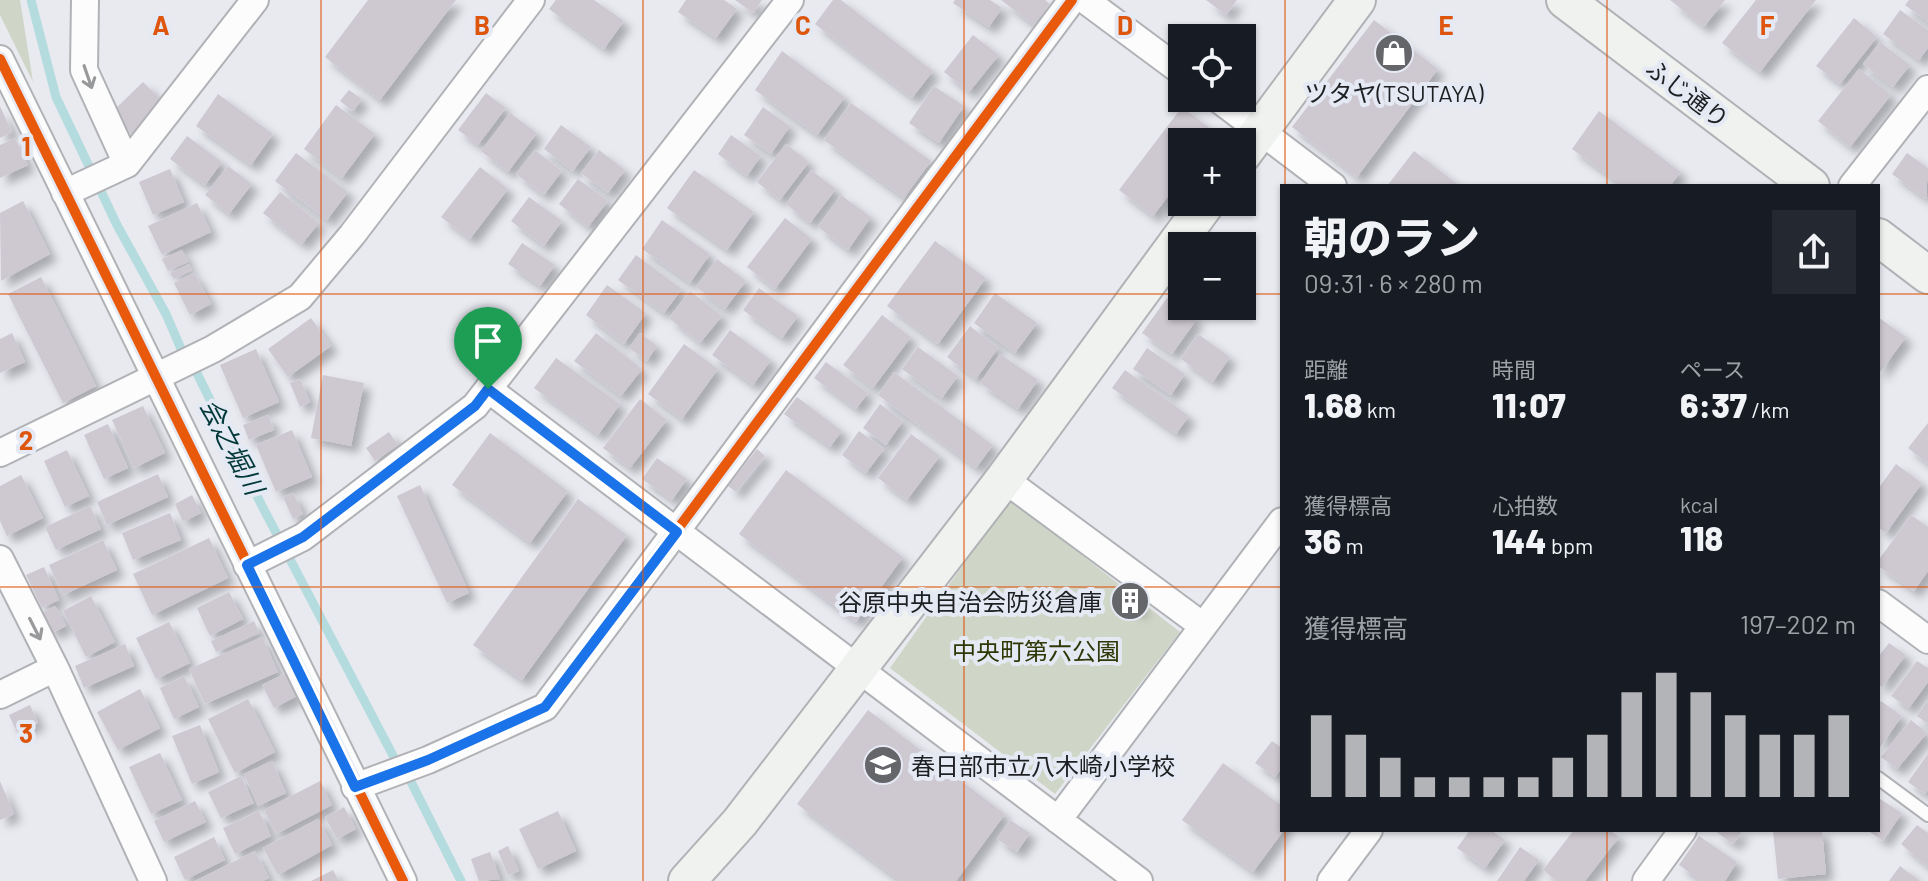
<!DOCTYPE html>
<html lang="ja">
<head>
<meta charset="utf-8">
<style>
	body { margin:0; font-family:Barlow,"Noto Sans JP",sans-serif; background:#242831; color:#f1f3f6; height:100vh; display:flex; flex-direction:column; font-size:30px; white-space:nowrap }
	* { box-sizing:border-box; margin:0 }
	p { font-size:26px; color:#9ea1a6 }
	.icon { flex:none; width:44px; height:44px; fill:none; stroke:currentColor; stroke-width:2; stroke-linecap:round; stroke-linejoin:round }
	.map { position:relative; flex:1; overflow:hidden }
	.drawer { position:absolute; left:1280px; top:184px; width:600px; height:648px; display:flex; flex-direction:column; background:#171b24; border-radius:0px; box-shadow:0 2px 6px #0004 }
	.drawer>* { flex:none }
	.controls { position:absolute; left:1168px; top:24px; display:grid; gap:16px }
	.controls a { display:grid; place-items:center; width:88px; height:88px; border-radius:0px; background:#171b24; box-shadow:0 2px 6px #0004; font-size:40px }
	.pin { position:absolute; display:grid; place-items:center; width:68px; height:68px; color:#fff; margin:-82px -34px; border-radius:50% 50% 50% 0; rotate:-45deg; box-shadow:0 0 8px #0007 }
	.pin .icon { rotate:45deg }
	.round { display:grid; place-items:center; flex:none; width:84px; height:84px; border-radius:0px; background:#242831 }
	.head { display:flex; align-items:center; justify-content:space-between; height:136px; padding:0 24px }
	h1 { font-size:44px; font-weight:800; line-height:60px }
	.metrics { display:grid; grid-template-columns:repeat(3,1fr); gap:12px; height:136px; padding:8px 24px }
	.metrics div { display:grid; align-content:center }
	.metrics b { font-size:34px; font-weight:800 }
	.metrics small { font-size:22px; font-weight:400 }
	.metrics p { font-size:22px }
	.chart { height:224px; padding:16px 24px }
	.chart p { display:flex; justify-content:space-between }
	.chart svg { width:100%; height:144px; margin-top:8px; stroke:#b2b4b7; stroke-width:6 }
	.map>svg:first-child { display:block }
</style>
</head>
<body>
<div class="map">
<svg width="1928" height="881" viewBox="0 0 1928 881">
	<defs>
		<filter id="shadow"><feDropShadow dx="7" dy="7" stdDeviation="4" flood-color="#0004"/></filter>
	</defs>
	<rect width="100%" height="100%" fill="#e8eaf0"/>
	<!-- green -->
	<path fill="#cfd5c7" d="M0,0H20L33,82L0,15Z
		M1010,499L1180,632L1055,794L890,668Z"/>
	<g fill="none" stroke-linecap="round" stroke-linejoin="round">
		<!-- stream -->
		<path stroke="#b4dbde" stroke-width="9" d="M31,0L56,97L117,225L166,314L185,358L192,363L261,504L398,765L403,766L461,881"/>
	</g>
	<!-- building -->
	<path fill="#cec8d1" filter="url(#shadow)" d="M368,0H456L380,100L325,57Z
		M556,0H594L624,21L604,49L549,9Z
		M686,0H724L737,9L716,38L678,12Z
		M735,0H762L753,13Z
		M833,0H841L933,71L912,98L815,24Z
		M955,0H990L1002,8L989,27L953,3Z
		M1001,0H1045L1050,4L1034,25Z
		M1206,0H1237L1226,15Z
		M1670,0H1725L1704,27Z
		M1756,0H1816L1760,72L1722,43Z
		M1909,0H1928V22L1905,5Z
		M1900,10L1928,30V48L1919,60L1883,34Z
		M1854,18L1877,37L1840,84L1816,66Z
		M1374,20L1438,69L1357,177L1292,127Z
		M973,35L999,55L969,92L944,72Z
		M1880,42L1910,65L1893,87L1863,64Z
		M782,51L845,97L817,135L755,90Z
		M1859,69L1891,95L1850,147L1818,121Z
		M143,82L167,106L135,137L111,113Z
		M934,86L964,106L939,143L909,123Z
		M349,90L362,99L353,111L340,101Z
		M486,93L506,108L478,145L458,130Z
		M218,94L273,134L251,165L196,126Z
		M851,103L931,161L904,198L824,140Z
		M336,105L375,134L342,178L304,149Z
		M0,106L12,132L0,138Z
		M763,107L790,126L771,154L744,135Z
		M1182,107L1216,133L1210,142H1182V178L1153,216L1119,190Z
		M1599,111L1681,172L1670,186H1623L1572,149Z
		M510,113L537,133L508,172L481,151Z
		M561,125L591,147L573,171L544,149Z
		M731,135L761,156L747,176L718,154Z
		M187,136L222,162L205,185L170,159Z
		M15,138L28,165L0,178V145Z
		M786,144L809,162L780,200L757,182Z
		M535,150L562,171L544,195L516,174Z
		M599,150L625,170L608,193L581,173Z
		M1414,151L1460,186H1387Z
		M296,153L348,192L327,220L275,181Z
		M1907,153L1928,168L1926,199L1892,174Z
		M228,166L252,184L229,214L205,195Z
		M480,167L508,189L470,239L441,217Z
		M170,169L184,202L153,215L139,182Z
		M694,170L754,212L727,250L667,208Z
		M811,170L836,189L810,223L786,204Z
		M578,179L608,201L588,227L559,204Z
		M280,192L319,223L302,244L263,213Z
		M841,195L871,217L848,250L818,227Z
		M529,197L562,221L544,246L511,221Z
		M23,201L50,254L1,281L0,213Z
		M197,203L211,232L162,255L148,226Z
		M785,218L812,239L775,289L747,267Z
		M662,220L710,254L690,283L642,249Z
		M935,241L986,278L938,344L887,306Z
		M522,243L555,265L540,286L508,264Z
		M182,250L188,262L168,271L162,259Z
		M636,255L682,289L664,313L618,280Z
		M717,259L746,281L725,309L696,287Z
		M189,264L192,270L174,279L170,273Z
		M194,273L211,304L190,315L174,283Z
		M41,277L96,386L63,403L8,294Z
		M607,285L646,313L624,344L586,315Z
		M759,288L798,316L782,338L743,310Z
		M690,291L722,316L700,343L669,318Z
		M995,293L1037,323L1015,353L974,323Z
		M1167,298L1197,319L1172,354L1142,333Z
		M882,315L911,337L873,388L843,365Z
		M1878,317L1906,337L1878,375Z
		M311,318L331,346L288,377L268,349Z
		M970,326L998,348L976,379L947,357Z
		M730,330L771,360L753,385L712,355Z
		M12,333L25,362L0,373V339Z
		M596,333L642,369L621,396L574,361Z
		M640,333L657,346L647,361L629,348Z
		M1198,334L1230,357L1213,382L1181,359Z
		M684,344L718,369L682,419L648,394Z
		M918,347L958,376L942,398L902,369Z
		M1147,348L1185,374L1171,395L1133,369Z
		M256,349L279,402L243,418L220,365Z
		M1000,354L1038,380L1018,409L980,383Z
		M556,358L620,404L598,435L534,388Z
		M826,362L868,393L856,409L814,378Z
		M1125,370L1189,416L1176,434L1112,388Z
		M894,372L993,445L976,468L878,395Z
		M323,375L364,383L351,446L311,438Z
		M300,379L310,402L300,407L290,383Z
		M797,397L842,431L830,447L784,414Z
		M640,399L667,420L630,468L603,448Z
		M880,404L903,421L886,445L863,428Z
		M143,406L165,453L134,468L112,420Z
		M268,415L274,430L249,440L243,425Z
		M1928,423V464L1908,448Z
		M108,424L128,468L104,479L84,435Z
		M292,430L312,477L276,492L256,445Z
		M859,431L884,449L866,473L842,455Z
		M389,432L398,445L375,461L366,448Z
		M490,433L568,491L530,543L452,485Z
		M911,434L940,456L907,500L878,478Z
		M757,449L765,456L736,492L728,486Z
		M67,450L89,496L65,507L44,461Z
		M657,458L687,479L672,500L642,479Z
		M1896,464L1922,483L1886,533L1878,527V489Z
		M786,470L903,557L856,622L739,534Z
		M158,474L168,497L107,525L97,502Z
		M21,475L43,518L7,536L0,521V486Z
		M420,485L469,593L447,603L397,496Z
		M293,493L303,514L293,519L283,497Z
		M192,495L201,513L183,522L175,504Z
		M578,499L627,535L522,680L473,645Z
		M90,506L101,529L56,550L45,527Z
		M170,513L181,540L133,560L122,533Z
		M1911,515L1928,527V571L1914,591L1878,566V561Z
		M209,538L228,578L152,615L133,574Z
		M103,540L117,570L63,595L49,565Z
		M44,567L59,600L42,608L26,575Z
		M1122,591L1142,606L1138,612L1118,597Z
		M229,592L243,619L210,636L197,608Z
		M91,596L115,642L86,657L63,611Z
		M55,606L66,626L52,633L41,613Z
		M254,621L259,633L216,652L211,641Z
		M169,622L190,663L156,679L136,638Z
		M262,637L278,672L205,704L189,669Z
		M1889,643L1906,655L1882,687L1878,684V657Z
		M125,644L134,666L84,688L75,666Z
		M1917,661L1928,668V682L1909,708L1891,696Z
		M286,673L297,696L274,708L262,685Z
		M184,676L199,707L174,719L160,688Z
		M140,689L160,728L118,750L97,712Z
		M248,699L275,752L235,773L208,719Z
		M1928,700V724L1917,716Z
		M1881,701L1902,716L1878,750V705Z
		M30,705L38,723L17,732L9,715Z
		M868,710L1005,814L956,881H900L797,804Z
		M1911,720L1927,733L1897,769L1881,757Z
		M200,725L219,772L192,784L172,736Z
		M1272,741L1282,748V768L1275,777L1255,763Z
		M160,753L182,800L151,814L129,767Z
		M1928,754V790L1925,794L1908,782Z
		M272,761L286,793L258,806L244,774Z
		M1223,763L1282,806L1284,830L1253,872L1182,820Z
		M241,776L254,803L221,818L208,792Z
		M0,781L14,814L0,820Z
		M320,781L332,805L276,834L264,810Z
		M1880,799L1902,813L1883,841L1867,830H1878Z
		M195,801L206,822L164,842L154,821Z
		M344,807L356,829L337,839L325,817Z
		M259,811L271,836L235,854L223,828Z
		M558,811L576,851L538,869L519,829Z
		M318,819L332,845L278,875L263,848Z
		M1010,820L1030,833L1017,852L997,839Z
		M1917,825L1928,833V867L1901,844Z
		M1470,830H1491L1505,840L1485,868L1457,848Z
		M1574,830H1610L1619,837L1585,881H1557L1543,870Z
		M1714,830H1743L1733,844Z
		M1773,830H1822L1826,874L1778,879Z
		M1699,836L1737,862L1725,881H1702L1679,865Z
		M214,837L225,860L185,880L174,857Z
		M508,846L519,871L508,875L498,851Z
		M1520,847L1539,860L1524,881H1497Z
		M255,851L269,878L263,881H195Z
		M490,852L500,879L479,881L471,859Z
		M1900,866L1920,881H1889Z
		M333,870L339,881H311Z"/>
	<g fill="none" stroke-linecap="round" stroke-linejoin="round">
		<!-- lane casing -->
		<g stroke="#b0b2b6" stroke-width="16">
			<path id="lane" d="M1878,778L1928,815"/>
		</g>
		<!-- street casing -->
		<g stroke="#b0b2b6" stroke-width="30">
			<path id="street" d="M85,0L84,70L127,164
				M1085,0L1182,72
				M0,59L403,881
				M1217,98L1333,186
				M1852,186L1928,89
				M65,193L127,164L255,0
				M488,389L1139,881
				M0,453L213,349L300,297L352,235L531,0
				M1004,479L1203,626
				M0,559L55,668L153,881
				M247,565L303,537L475,406L790,0
				M1878,603L1928,640
				M0,695L55,668
				M355,787L428,760L545,707L1072,0
				M1058,820L1282,521
				M1331,881L1369,830
				M1646,881L1683,830"/>
		</g>
		<!-- secondary casing -->
		<g stroke="#b0b2b6" stroke-width="40">
			<path id="secondary" d="M1565,0L1811,186
				M1242,155L1357,0
				M1878,237L1928,275
				M687,881L740,822L1004,479L1207,202"/>
		</g>
		<!-- lane -->
		<use href="#lane" stroke="#fcfcfd" stroke-width="12"/>
		<!-- street -->
		<use href="#street" stroke="#fcfcfd" stroke-width="26"/>
		<!-- secondary -->
		<use href="#secondary" stroke="#f0f2ef" stroke-width="36"/>
		<!-- cycleway casing -->
		<g stroke="#e5e9f3" stroke-width="15">
			<path id="cycleway" d="M0,59L403,881
				M355,787L428,760L545,707L1072,0"/>
		</g>
		<!-- cycleway -->
		<use href="#cycleway" stroke="#e8590c" stroke-width="10"/>
	</g>
	<!-- one-way arrows -->
	<defs><path id="oneway-shaft" d="M-6 0H5M1.5-3L5.5 0L1.5 3" fill="none" stroke-width="1.6" stroke-linecap="round" stroke-linejoin="round" transform="scale(2)"/></defs>
	<g stroke="#98999a">
		<use href="#oneway-shaft" transform="translate(88 77) rotate(71)"/>
		<use href="#oneway-shaft" transform="translate(35 629) rotate(63)"/>
	</g>
	<g fill="none" stroke-linecap="round" stroke-linejoin="round">
		<!-- route casing -->
		<g stroke="#fff" stroke-width="16">
			<path id="route" d="M488,389L677,532L545,707L428,760L355,787L247,565L303,537L475,406Z"/>
		</g>
		<!-- route -->
		<use href="#route" stroke="#1a73e8" stroke-width="10"/>
	</g>
	<!-- grid -->
	<path fill="none" stroke="#de560d" stroke-width="2" stroke-opacity="0.55" d="M321,0V881M643,0V881M964,0V881M1285,0V186M1607,0V186M0,294H1182M1242,294H1282M1878,294H1928M0,587H1282M1878,587H1928M1285,830V881M1607,830V881"/>
	<!-- icons -->
	<defs>
		<g id="shop-disc" transform="scale(2)"><circle r="9.5" fill="#64666a" stroke="#e5e9f3"/><path d="M-5-2.5h2.3a2.7 3.5 0 0 1 5.4 0H5L5.5 6h-11ZM-1.5-2.5h3a1.5 2.3 0 0 0-3 0Z" fill="#fff"/></g>
		<g id="building-disc" transform="scale(2)"><circle r="9.5" fill="#64666a" stroke="#e5e9f3"/><path d="M-4-6H4V6H1V3H-1V6H-4ZM-2.5-4.3h1.7v1.8h-1.7ZM.8-4.3h1.7v1.8H.8ZM-2.5-1h1.7V.8h-1.7ZM.8-1h1.7V.8H.8Z" fill="#fff"/></g>
		<g id="school-disc" transform="scale(2)"><circle r="9.5" fill="#64666a" stroke="#e5e9f3"/><path d="M0-5L7-2L0 1L-7-2ZM-4 1L0 2.5L4 1V4Q0 6-4 4Z" fill="#fff"/></g>
	</defs>
	<g fill-rule="evenodd">
		<use href="#shop-disc" x="1394" y="53"/>
		<use href="#building-disc" x="1130" y="601"/>
		<use href="#school-disc" x="883" y="765"/>
	</g>
	<g text-anchor="middle" dominant-baseline="central" stroke-width="8" stroke-linejoin="round" paint-order="stroke">
		<!-- poi labels -->
		<g font-size="24" fill="#1d1f22" stroke="#e5e9f3">
			<text x="1394" y="92">ツタヤ(TSUTAYA)</text>
			<text x="1102" y="601" text-anchor="end">谷原中央自治会防災倉庫</text>
			<text x="911" y="765" text-anchor="start">春日部市立八木崎小学校</text>
		</g>
		<!-- street labels -->
		<g font-size="24" fill="#1d1f22" stroke="#e5e9f3">
			<text transform="translate(1688 93) rotate(37)">ふじ通り</text>
		</g>
		<!-- park labels -->
		<g font-size="24" fill="#2f3706" stroke="#e5e9f3">
			<text x="1036" y="650">中央町第六公園</text>
		</g>
		<!-- water labels -->
		<g font-size="26" font-style="italic" fill="#01383a" stroke="#e5e9f3">
			<text transform="translate(233 446) rotate(62)">会之堀川</text>
		</g>
	</g>
	<g font-size="26" text-anchor="middle" font-weight="bold" fill="#de560d" stroke="#e5e9f3" stroke-width="8" stroke-linejoin="round" paint-order="stroke">
		<text x="161" y="35">A</text>
		<text x="482" y="35">B</text>
		<text x="803" y="35">C</text>
		<text x="1125" y="35">D</text>
		<text x="1446" y="35">E</text>
		<text x="1767" y="35">F</text>
		<text x="26" y="156">1</text>
		<text x="26" y="450">2</text>
		<text x="26" y="743">3</text>
	</g>
</svg>
<div class="controls">
<a><svg class="icon" aria-label="locate" viewBox="0 0 24 24"><circle cx="12" cy="12" r="6"/><path d="M12 2v4M12 18v4M2 12h4M18 12h4"/></svg></a>
<a>+</a>
<a>−</a>
</div>
<div class="pin" style="left:488px;top:389px;background:#1e9e55"><svg class="icon" aria-label="arrive" viewBox="0 0 24 24"><path d="M6 21V4h12l-3 4 3 4H6"/></svg></div>
<section class="drawer">
<div class="head"><div><h1>朝のラン</h1><p>09:31 · 6 × 280 m</p></div><a class="round"><svg class="icon" aria-label="share" viewBox="0 0 24 24"><path d="M12 15V3M7 8l5-5 5 5M5 13v7h14v-7"/></svg></a></div>
<div class="metrics">
<div><p>距離</p><b>1.68<small> km</small></b></div>
<div><p>時間</p><b>11:07</b></div>
<div><p>ペース</p><b>6:37<small> /km</small></b></div>
</div>
<div class="metrics">
<div><p>獲得標高</p><b>36<small> m</small></b></div>
<div><p>心拍数</p><b>144<small> bpm</small></b></div>
<div><p>kcal</p><b>118</b></div>
</div>
<div class="chart"><p><span>獲得標高</span>197–202 m</p>
<svg viewBox="0 0 160 44" preserveAspectRatio="none"><path d="M5 44V19M15 44V25M25 44V32M35 44V38M45 44V38M55 44V38M65 44V38M75 44V32M85 44V25M95 44V12M105 44V6M115 44V12M125 44V19M135 44V25M145 44V25M155 44V19"/></svg>
</div>
</section>
</div>
</body>
</html>
